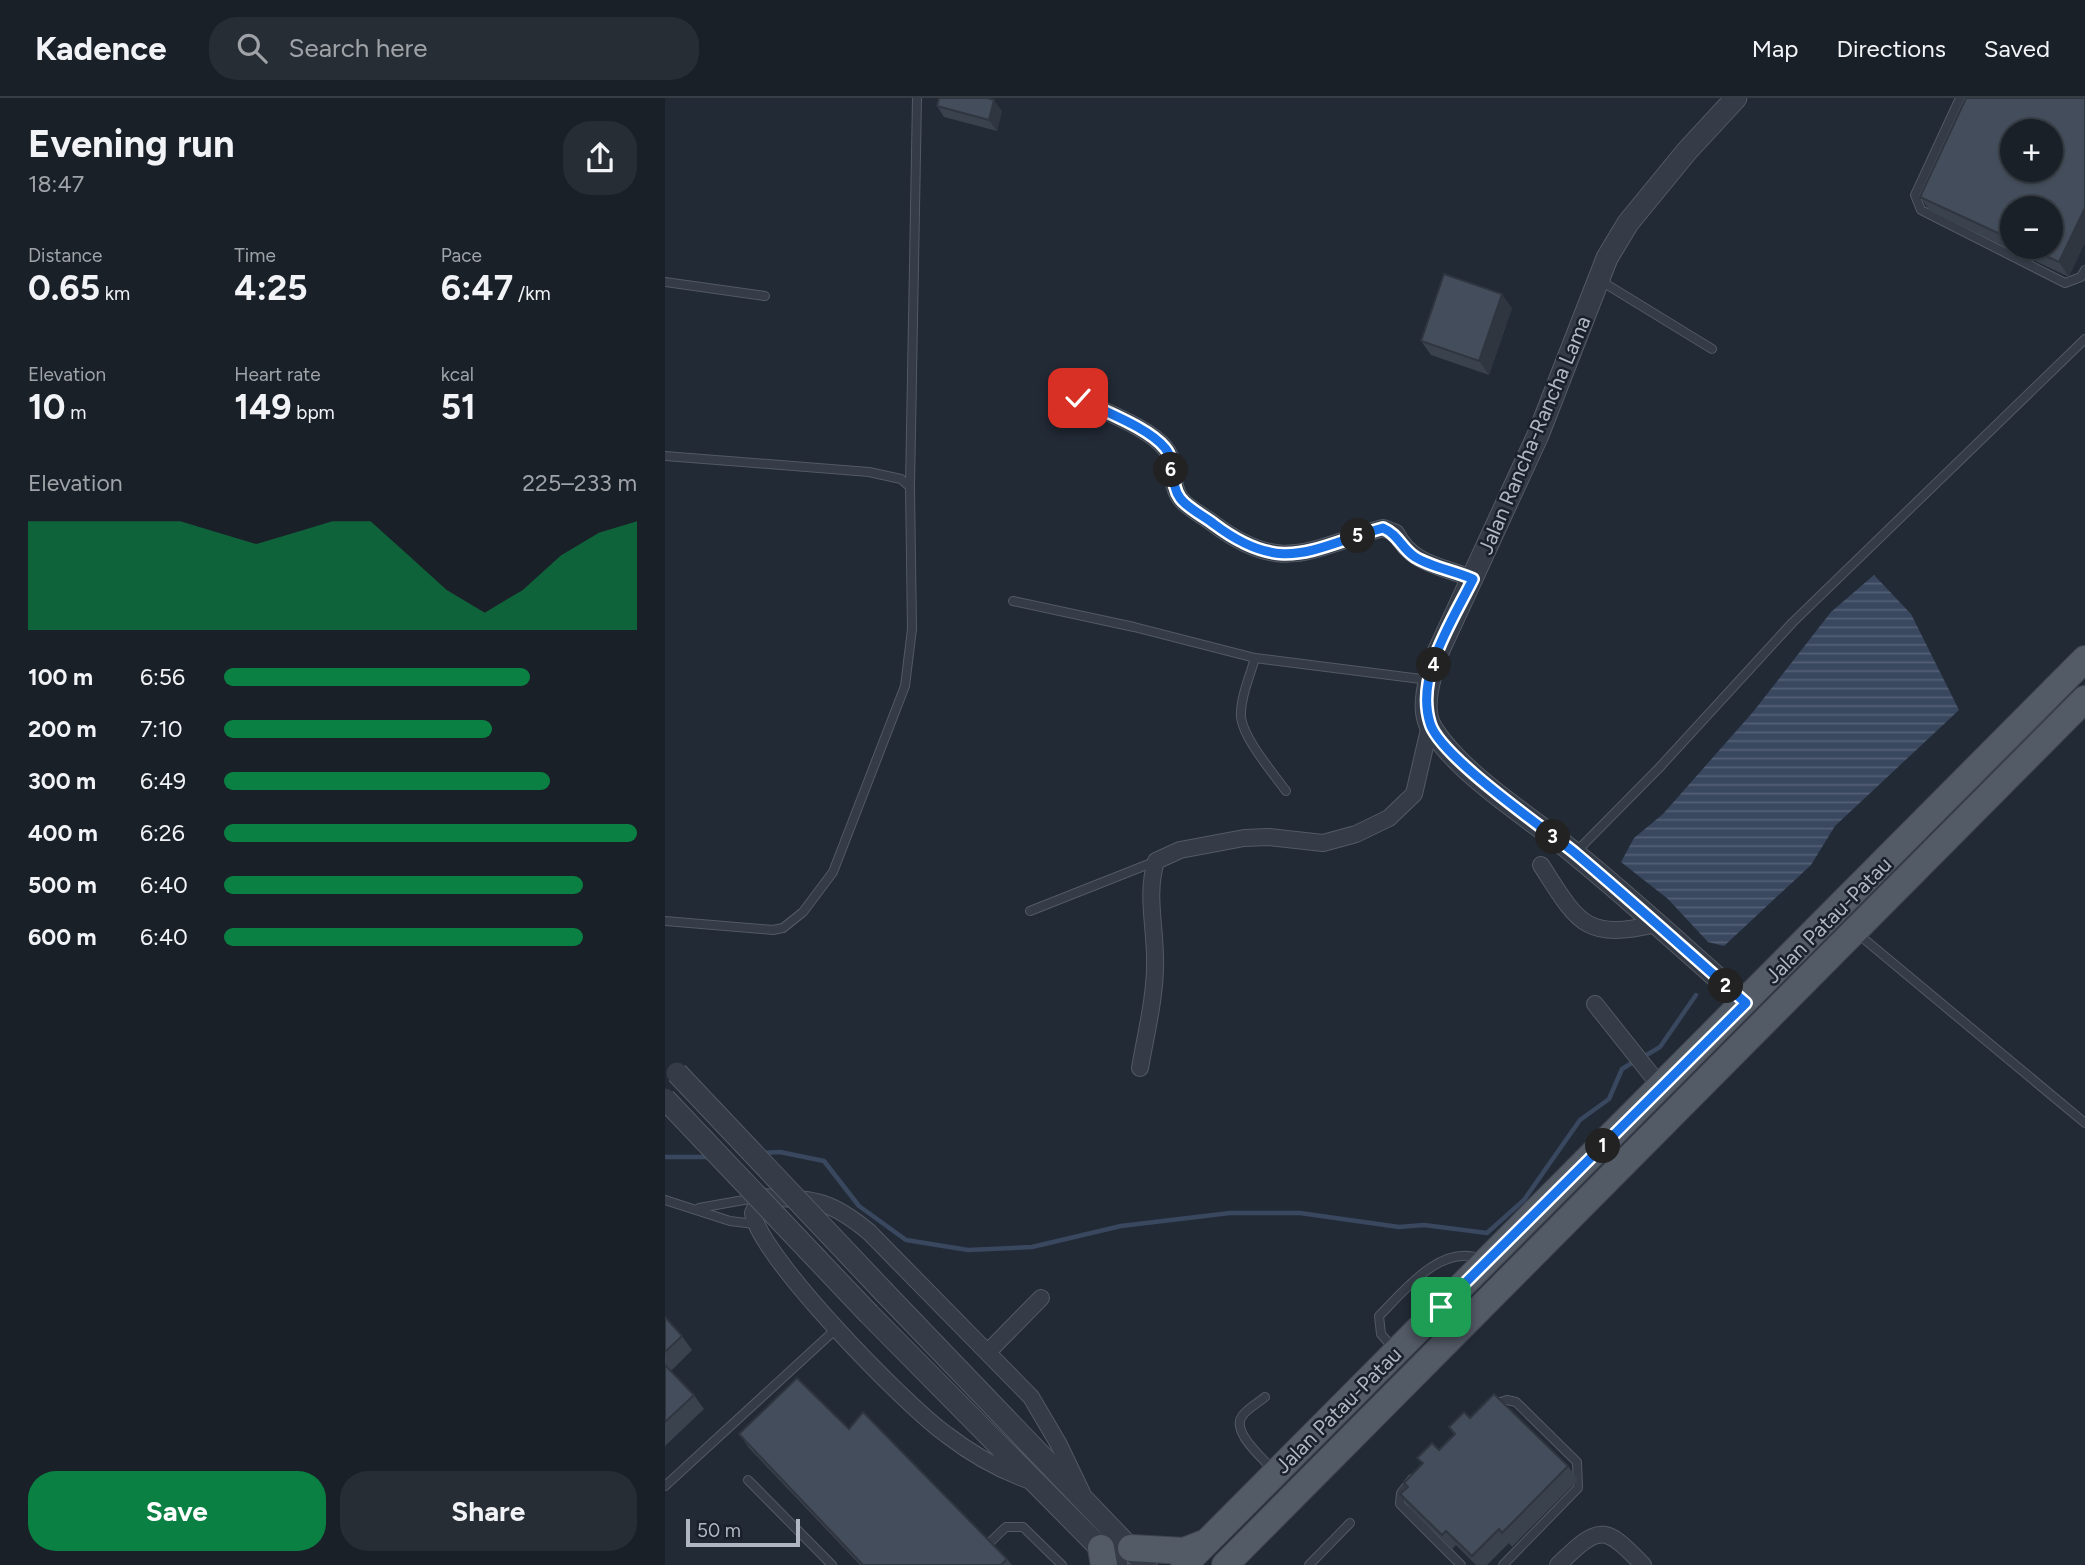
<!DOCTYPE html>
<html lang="en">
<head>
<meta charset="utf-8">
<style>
	body { margin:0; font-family:Figtree,sans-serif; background:#272d34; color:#f1f3f6; height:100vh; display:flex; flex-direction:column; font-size:26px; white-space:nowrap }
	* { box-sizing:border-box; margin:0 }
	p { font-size:23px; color:#9fa3a8 }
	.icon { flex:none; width:38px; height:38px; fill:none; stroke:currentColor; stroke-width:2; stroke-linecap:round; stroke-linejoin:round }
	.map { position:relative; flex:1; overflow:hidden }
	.drawer { display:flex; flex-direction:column; background:#1a2028; width:665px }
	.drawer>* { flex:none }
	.buttons { position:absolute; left:1335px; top:21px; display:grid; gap:14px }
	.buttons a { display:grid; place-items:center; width:63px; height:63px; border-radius:50%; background:#1a2028; box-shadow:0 2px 5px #0004,0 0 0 2px #383e45; font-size:35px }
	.scale { position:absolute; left:21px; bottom:18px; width:114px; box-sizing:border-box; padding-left:7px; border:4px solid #b0b7c3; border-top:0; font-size:19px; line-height:24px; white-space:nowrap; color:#b0b7c3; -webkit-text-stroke:5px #1b212b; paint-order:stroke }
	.pin { position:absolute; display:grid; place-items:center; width:60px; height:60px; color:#fff; margin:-30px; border-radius:14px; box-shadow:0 4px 10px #0006 }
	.km { position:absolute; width:35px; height:35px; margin:-18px; border-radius:50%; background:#222; color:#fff; font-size:19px; line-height:35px; text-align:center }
	.round { display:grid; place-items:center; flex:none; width:74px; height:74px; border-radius:28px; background:#272d34 }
	.summary { display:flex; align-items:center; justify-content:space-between; height:119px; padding:0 28px }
	h1 { font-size:38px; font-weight:700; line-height:52px }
	.stats { display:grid; grid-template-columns:repeat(3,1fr); gap:10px; height:119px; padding:7px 28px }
	.stats div { display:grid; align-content:center }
	.stats b { font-size:35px; font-weight:700 }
	.stats small { font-size:19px; font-weight:400 }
	.stats p { font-size:19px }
	.chart { height:196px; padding:14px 28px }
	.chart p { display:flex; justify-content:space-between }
	.chart svg { width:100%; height:126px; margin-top:7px; fill:#0b8043; opacity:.7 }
	.cta { display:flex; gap:14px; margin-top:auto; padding:14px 28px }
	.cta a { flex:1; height:80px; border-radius:28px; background:#0b8043; color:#fff; font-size:28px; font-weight:700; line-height:80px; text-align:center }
	.cta a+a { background:#272d34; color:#f1f3f6 }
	ul { padding:0 28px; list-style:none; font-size:23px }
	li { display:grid; grid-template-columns:112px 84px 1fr; align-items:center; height:52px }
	li i { height:18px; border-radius:9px; background:#0b8043 }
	header { display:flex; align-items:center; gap:42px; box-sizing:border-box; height:98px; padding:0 35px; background:#1a2028; border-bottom:2px solid #383e45 }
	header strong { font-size:33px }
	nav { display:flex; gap:38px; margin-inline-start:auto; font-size:24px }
	.search { width:490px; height:63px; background:#272d34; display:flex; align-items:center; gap:18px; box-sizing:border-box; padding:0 24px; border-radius:28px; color:#9fa3a8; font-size:26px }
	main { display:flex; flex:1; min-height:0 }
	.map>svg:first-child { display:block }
</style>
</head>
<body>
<header>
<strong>Kadence</strong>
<div class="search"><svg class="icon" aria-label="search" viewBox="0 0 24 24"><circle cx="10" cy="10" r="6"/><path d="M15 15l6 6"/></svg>Search here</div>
<nav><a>Map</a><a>Directions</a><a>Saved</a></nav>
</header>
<main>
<section class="drawer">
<div class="summary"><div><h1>Evening run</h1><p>18:47</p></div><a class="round"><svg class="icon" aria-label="share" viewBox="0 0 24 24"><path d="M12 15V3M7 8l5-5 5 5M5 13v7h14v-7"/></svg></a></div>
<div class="stats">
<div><p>Distance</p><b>0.65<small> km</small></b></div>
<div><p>Time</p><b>4:25</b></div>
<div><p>Pace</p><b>6:47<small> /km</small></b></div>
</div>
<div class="stats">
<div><p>Elevation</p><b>10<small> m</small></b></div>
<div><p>Heart rate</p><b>149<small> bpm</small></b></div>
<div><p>kcal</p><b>51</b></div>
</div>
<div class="chart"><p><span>Elevation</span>225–233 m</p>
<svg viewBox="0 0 160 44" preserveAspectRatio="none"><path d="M0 44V6L10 6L20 6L30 6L40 6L50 10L60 14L70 10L80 6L90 6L100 18L110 30L120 38L130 30L140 18L150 10L160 6V44z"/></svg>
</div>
<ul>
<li><b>100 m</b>6:56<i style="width:74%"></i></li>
<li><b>200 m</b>7:10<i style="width:65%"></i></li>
<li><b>300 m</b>6:49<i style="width:79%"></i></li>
<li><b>400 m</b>6:26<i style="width:100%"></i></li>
<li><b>500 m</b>6:40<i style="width:87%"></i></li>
<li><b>600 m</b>6:40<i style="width:87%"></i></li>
</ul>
<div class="cta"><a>Save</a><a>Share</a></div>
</section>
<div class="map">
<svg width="1420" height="1467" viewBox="0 0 1420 1467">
	<defs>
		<pattern id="water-rules" width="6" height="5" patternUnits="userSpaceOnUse" patternTransform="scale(1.75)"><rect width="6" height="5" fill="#39475f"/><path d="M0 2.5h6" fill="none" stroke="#535f74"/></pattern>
	</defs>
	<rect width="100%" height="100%" fill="#222a36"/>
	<!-- water -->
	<path fill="url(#water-rules)" d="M1209,477L1246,516L1294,612L1170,728L1146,767L1059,848L1043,844L1003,801L956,764L969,740L998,716L1088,614L1166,514Z"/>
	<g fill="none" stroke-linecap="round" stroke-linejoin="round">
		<!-- stream -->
		<path stroke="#39475f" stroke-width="4.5" d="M978,959L995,949L1031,897
			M97,1055L115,1054L159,1063L194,1108L241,1142L303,1152L367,1149L456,1128L565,1115H635L734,1129L759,1127L822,1135L859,1102L915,1022L944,1001L957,971L970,963
			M0,1059H47"/>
		<!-- service casing -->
		<g stroke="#535a64" stroke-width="10">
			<path id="service" d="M1295,0L1250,97L1256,112L1400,185L1416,179L1420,172
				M936,183L1047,251
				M0,184L100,198
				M0,358L204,374L236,381L245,389L247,531L240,588L168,774L138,814L118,830L108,832L0,823
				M245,389L252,0
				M348,503L469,529L590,560L764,582
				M590,560C585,578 575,600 576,619C578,640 608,675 621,693
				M910,755L994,670L1128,524L1420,241
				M365,813L489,764
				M1193,836L1420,1025
				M0,1102L65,1123L89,1126
				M34,1110L90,1100
				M728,1250L716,1236L714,1218C739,1193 776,1145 816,1161
				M600,1299C593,1305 583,1310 578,1317C564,1333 599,1361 609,1373
				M829,1306L842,1302L851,1304L912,1364L913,1390L838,1467
				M747,1381L736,1395L735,1406L796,1467
				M83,1382L167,1467
				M0,1388L171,1231
				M319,1450L341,1429H358L397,1467
				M644,1467L685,1425"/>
		</g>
		<!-- minor casing -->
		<g stroke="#535a64" stroke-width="18">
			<path id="minor" d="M413,300C437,313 483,329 500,350C512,364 504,385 515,400C522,410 539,418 549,426C618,478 646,450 718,430L731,435C746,466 777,468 808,481
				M876,767C913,824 919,843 991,826
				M930,906L996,989
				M475,970C481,935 491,896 490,861C490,826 481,797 491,763L515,752L579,740L604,739L658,745L691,736L724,720L749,696L765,627
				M323,1254L376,1200
				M366,1383C334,1372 308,1357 282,1337C242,1309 94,1158 88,1115L95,1099C148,1102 162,1099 204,1134L366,1299L393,1345L417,1395
				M893,1467C934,1427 939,1426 978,1467"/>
		</g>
		<!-- tertiary casing -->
		<g stroke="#535a64" stroke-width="23">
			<path id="tertiary" d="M1071,0L1022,53L963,125L942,160L873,337L774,552C767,573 754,608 766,629C794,676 866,720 909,755C968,803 1024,855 1081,905
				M220,1195L481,1467
				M204,1216L452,1467"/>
		</g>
		<!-- primary casing -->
		<g stroke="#3f4550" stroke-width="28">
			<path id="primary" d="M436,1450L439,1467
				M466,1450L519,1453L539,1445
				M519,1467L1420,561
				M560,1467L1420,601"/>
		</g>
		<!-- service -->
		<use href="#service" stroke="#353c47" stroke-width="8"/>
		<!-- minor -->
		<use href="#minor" stroke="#353c47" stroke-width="16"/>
		<!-- tertiary -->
		<use href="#tertiary" stroke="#353c47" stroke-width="21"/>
		<!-- primary -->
		<use href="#primary" stroke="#535b67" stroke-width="26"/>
		<!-- tertiary-bridge casing -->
		<g stroke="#535a64" stroke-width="23" stroke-linecap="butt">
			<path id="tertiary-bridge" d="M12,975L220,1195
				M0,1001L204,1216"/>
		</g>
		<!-- tertiary-bridge -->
		<use href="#tertiary-bridge" stroke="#353c47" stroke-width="21"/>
	</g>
	<!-- wall -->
	<path fill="#3a424e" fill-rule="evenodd" d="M1301,0L1404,179L1265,113L1255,99ZM1348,110L1386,149H1348Z
		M272,8L337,13L332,33L279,19Z
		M847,210L824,277L766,257L756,243Z
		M0,1219L17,1238L27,1252L6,1273L29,1297L39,1311L0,1348Z
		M805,1320L903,1368L913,1382L847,1449L844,1445L822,1467H811L791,1447L787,1451L745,1411L735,1396L742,1390L739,1385L757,1366L752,1360L774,1352L789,1337L784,1329Z
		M184,1331L342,1461L347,1467H195L84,1350L74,1336Z"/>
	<!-- shaded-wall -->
	<path fill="#303640" d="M329,2L337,13L332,33L324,22Z
		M1420,110V145L1404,179L1394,164Z
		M837,196L847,210L824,277L814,263Z"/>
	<!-- building -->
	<path fill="#444d5b" stroke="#303640" stroke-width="2" fill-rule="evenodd" d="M274,0H322L329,2L324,22L272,8Z
		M1301,0H1420V110L1394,164L1361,149H1386V110H1348V142L1255,99ZM1348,33H1386V72H1348Z
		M779,176L837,196L814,263L756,243Z
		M0,1219L17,1238L0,1254Z
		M0,1267L29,1297L0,1324Z
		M132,1280L184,1331L198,1314L342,1461L336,1467H198L74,1336Z
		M829,1296L903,1368L837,1435L834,1431L807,1458L781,1433L777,1437L735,1396L743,1389L739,1385L758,1365L752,1360L767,1345L774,1352L790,1336L784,1329L799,1314L805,1320Z"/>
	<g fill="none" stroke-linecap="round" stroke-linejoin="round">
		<!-- route casing -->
		<g stroke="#fff" stroke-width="14">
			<path id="route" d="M413,300C437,313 483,329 500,350C512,364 504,385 515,400C522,410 539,418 549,426C618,478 646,450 718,430C734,437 736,450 750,459C766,469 790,473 808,481C788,522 750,577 765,625C774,658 879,730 910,755C968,804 1024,855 1081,905L776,1209"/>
		</g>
		<!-- route -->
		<use href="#route" stroke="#1a73e8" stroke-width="9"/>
	</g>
	<g text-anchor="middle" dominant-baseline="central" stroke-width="5" stroke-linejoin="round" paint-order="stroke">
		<!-- street labels -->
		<g font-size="21" fill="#b0b7c3" stroke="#1b212b">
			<text transform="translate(869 337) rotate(-67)">Jalan Rancha-Rancha Lama</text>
			<text transform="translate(1163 822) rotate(-45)">Jalan Patau-Patau</text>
			<text transform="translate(673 1312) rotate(-45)">Jalan Patau-Patau</text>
		</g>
	</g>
</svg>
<div class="buttons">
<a>+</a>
<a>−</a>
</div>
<div class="scale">50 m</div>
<div class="pin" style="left:776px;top:1209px;background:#1e9e55"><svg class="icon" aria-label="arrive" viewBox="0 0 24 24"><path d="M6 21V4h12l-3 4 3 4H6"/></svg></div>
<div class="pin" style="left:413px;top:300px;background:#d93025"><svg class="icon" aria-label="check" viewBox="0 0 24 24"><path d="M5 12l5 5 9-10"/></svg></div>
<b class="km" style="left:938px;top:1048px">1</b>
<b class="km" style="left:1061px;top:888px">2</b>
<b class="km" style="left:888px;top:739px">3</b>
<b class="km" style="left:769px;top:567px">4</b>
<b class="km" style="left:693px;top:438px">5</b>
<b class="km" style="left:506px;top:372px">6</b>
</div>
</main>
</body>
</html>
